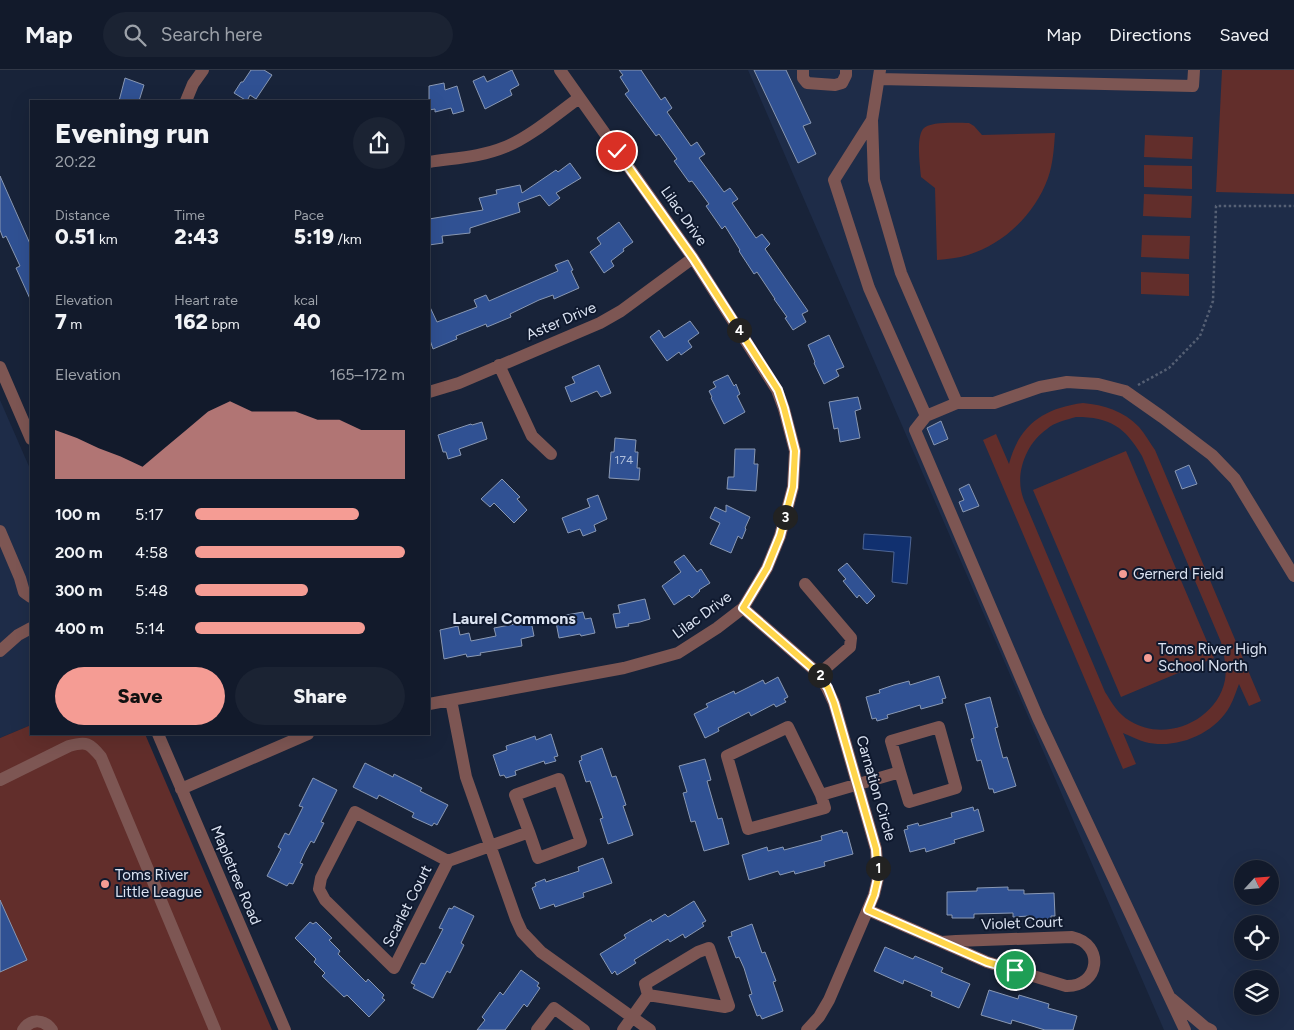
<!DOCTYPE html>
<html lang="en">
<head>
<meta charset="utf-8">
<style>
	body { margin:0; font-family:Figtree,sans-serif; background:#1b2333; color:#f1f3f6; height:100vh; display:flex; flex-direction:column; font-size:19px; white-space:nowrap }
	* { box-sizing:border-box; margin:0 }
	p { font-size:16px; color:#9ca1a9 }
	.icon { flex:none; width:28px; height:28px; fill:none; stroke:currentColor; stroke-width:2; stroke-linecap:round; stroke-linejoin:round }
	.map { position:relative; flex:1; overflow:hidden }
	.side { position:absolute; left:30px; top:30px; width:400px; height:635px; display:flex; flex-direction:column; background:#121a2b; border-radius:0px; box-shadow:0 5px 20px #0002,0 0 0 1px #313847 }
	.side>* { flex:none }
	.needle { width:32px; rotate:64deg }
	.controls { position:absolute; left:1234px; top:790px; display:grid; gap:10px }
	.controls a { display:grid; place-items:center; width:45px; height:45px; border-radius:50%; background:#121a2b; box-shadow:0 5px 20px #0002,0 0 0 1px #313847; font-size:25px }
	.pin { position:absolute; display:grid; place-items:center; width:42px; height:42px; color:#fff; margin:-21px; border:2px solid #fff; border-radius:50%; box-shadow:0 1px 5px #0007 }
	.km { position:absolute; width:25px; height:25px; margin:-12px; border-radius:50%; background:#222; color:#fff; font-size:14px; line-height:25px; text-align:center }
	.round { display:grid; place-items:center; flex:none; width:52px; height:52px; border-radius:26px; background:#1b2333 }
	.head { display:flex; align-items:center; justify-content:space-between; height:85px; padding:0 25px }
	h1 { font-size:28px; font-weight:800; line-height:38px }
	.figures { display:grid; grid-template-columns:repeat(3,1fr); gap:8px; height:85px; padding:5px 25px }
	.figures div { display:grid; align-content:center }
	.figures b { font-size:21px; font-weight:800 }
	.figures small { font-size:14px; font-weight:400 }
	.figures p { font-size:14px }
	.chart { height:140px; padding:10px 25px }
	.chart p { display:flex; justify-content:space-between }
	.chart svg { width:100%; height:90px; margin-top:5px; fill:#f59c94; opacity:.7 }
	.button { display:flex; gap:10px; margin-top:auto; padding:10px 25px }
	.button a { flex:1; height:58px; border-radius:30px; background:#f59c94; color:#111; font-size:20px; font-weight:800; line-height:58px; text-align:center }
	.button a+a { background:#1b2333; color:#f1f3f6 }
	ul { padding:0 25px; list-style:none; font-size:16px }
	li { display:grid; grid-template-columns:80px 60px 1fr; align-items:center; height:38px }
	li i { height:12px; border-radius:6px; background:#f59c94 }
	header { display:flex; align-items:center; gap:30px; box-sizing:border-box; height:70px; padding:0 25px; background:#121a2b; border-bottom:1px solid #313847 }
	header strong { font-size:24px }
	nav { display:flex; gap:28px; margin-inline-start:auto; font-size:18px }
	.search { width:350px; height:45px; background:#1b2333; display:flex; align-items:center; gap:12px; box-sizing:border-box; padding:0 18px; border-radius:28px; color:#9ca1a9; font-size:19px }
	.map>svg:first-child { display:block }
</style>
</head>
<body>
<header>
<strong>Map</strong>
<div class="search"><svg class="icon" aria-label="search" viewBox="0 0 24 24"><circle cx="10" cy="10" r="6"/><path d="M15 15l6 6"/></svg>Search here</div>
<nav><a>Map</a><a>Directions</a><a>Saved</a></nav>
</header>
<div class="map">
<svg width="1294" height="960" viewBox="0 0 1294 960">
	<rect width="100%" height="100%" fill="#182339"/>
	<!-- built -->
	<path fill="#1e2c48" fill-rule="evenodd" d="M748,0H1294V960H1164ZM1242,799H1270V826H1242ZM1242,854H1270V881H1242ZM1242,909H1270V936H1242Z
		M0,330L31,401V655L0,668Z"/>
	<!-- green -->
	<path fill="#622e2b" fill-rule="evenodd" d="M1222,0H1294V124L1216,122Z
		M969,53L974,56L982,65L1055,63C1054,78 1053,94 1048,108C1035,144 1004,174 968,185C958,188 948,189 937,190L935,118L921,107C920,96 916,68 923,59C929,51 959,53 969,53Z
		M1145,65L1193,67L1192,89L1144,87Z
		M1144,95L1192,96V119L1144,117Z
		M1144,124L1192,126L1191,148L1143,146Z
		M1142,165L1190,166L1189,189L1141,187Z
		M1141,202L1189,204V226L1141,224Z
		M1083,333C1104,335 1124,341 1139,357C1145,364 1150,373 1155,380L1261,631L1249,636L1239,614C1236,621 1234,629 1230,636C1215,664 1176,680 1145,672C1138,670 1131,666 1123,663L1136,694L1123,699L983,370L996,364L1009,394C1019,355 1044,338 1083,333ZM1076,347C1110,347 1125,357 1142,386L1221,572C1224,585 1227,597 1225,610C1217,651 1165,673 1130,651C1118,644 1112,633 1105,622L1026,435C1024,431 1022,425 1021,420C1017,398 1028,372 1047,359C1055,352 1066,350 1076,347Z
		M1126,381L1214,588L1121,627L1033,420Z
		M31,655V664H145L272,960H0V668Z"/>
	<!-- water -->
	<path fill="#11306f" stroke="#4e6696" d="M864,464L911,467L907,514L892,512L894,482L863,479Z"/>
	<!-- building -->
	<path fill="#305193" stroke="#8998b3" d="M251,0H264L272,5L256,29L250,25L247,31L234,23L241,12H243Z
		M512,0L519,15L510,20L512,25L485,39L473,11L484,6L487,12Z
		M619,0H641L661,30L665,27L672,38L667,42L691,76L697,72L705,84L699,88L724,122L730,118L738,129L732,133L756,168L762,164L770,174L765,179L808,241L802,244L806,252L793,260L785,248L787,247L774,229H775L757,202L754,204L739,181L740,180L725,156L722,159L706,136L709,134L692,111L689,112L674,91L677,89L659,64L656,66L625,24L629,21L620,7L623,5Z
		M754,0H786L811,53L803,56L816,84L798,93Z
		M125,8L144,15L139,31H119Z
		M444,13L445,20L457,16L464,41L453,44L451,38L435,42V39L429,40V16Z
		M570,93L581,108L556,123L560,128L549,136L540,125L518,133L520,142L470,158V163L442,166L443,173L429,175V149L483,140L479,128L497,124L496,120L520,115L522,123L556,100L558,102Z
		M0,106L31,176V231L16,198L20,196L6,166L3,168L0,160Z
		M619,152L633,172L623,179L624,181L611,191L614,196L604,203L590,182L601,174L597,168Z
		M568,190L573,200L571,201L579,218L554,229L553,225L539,230L510,244L511,247L487,257L486,254L456,266L457,269L433,279L429,267V235L437,252L477,237L474,230L486,225L489,231L558,201L555,195Z
		M690,251L699,263L688,271L692,277L681,285L679,282L667,291L650,267L659,260L664,268Z
		M829,265L844,297L836,300L839,306L824,314L814,293L815,292L808,275Z
		M599,295L611,323L601,327L597,321L571,332L565,317L575,313L572,307Z
		M728,305L734,316L736,314L740,324L737,326L745,342L724,354L711,328L712,327L709,321L716,317L713,312Z
		M858,327L861,339L855,341L860,368L840,372L838,358L834,359L829,332Z
		M941,351L948,369L934,375L927,358Z
		M482,352L487,369L459,379L461,385L448,389L446,382H443L438,365L471,354L472,355Z
		M615,368L636,370L635,382H638L637,398H640L639,410L609,408L611,382H614Z
		M735,379H755L754,394H758L756,421L727,419L728,407H734Z
		M1189,395L1197,414L1182,419L1175,401Z
		M502,409L520,427L517,429L527,440L514,453L494,433L490,437L481,429Z
		M969,414L979,436L963,442L959,432L964,430L959,419Z
		M598,425L607,449L594,455L596,461L583,466L580,459L568,463L562,448L590,437L587,429Z
		M726,435L750,447L745,458L746,459L742,469L738,466L731,483L710,474L720,453L710,448L715,437L726,442Z
		M684,485L697,502L701,499L710,513L699,520L700,521L692,528L689,525L674,535L662,516L681,502L674,492Z
		M847,493L875,526L867,534L859,525L857,528L843,511L846,509L838,500Z
		M645,529L650,549L640,552L628,554L629,556L616,558L613,544L620,543L618,535Z
		M583,542L585,549L591,548L595,563L581,566L580,564L559,568L555,547Z
		M531,551L534,566L521,569L522,576L480,583L481,585L467,587L466,584L444,589L440,560L458,556L460,565L469,563L471,571L496,566L494,558Z
		M939,606L946,628L942,629L943,633L921,639L920,635L901,641L887,645L888,648L877,651L876,648L872,649L866,627L880,623L879,620L894,615L909,611L910,615Z
		M778,607L788,627L784,629L786,632L776,637L774,634L751,646L749,642L718,658L719,661L705,668L694,644L708,637L706,634L734,621L735,624L763,610L765,614Z
		M990,627L998,657L995,658L1003,688L1007,687L1016,716L994,723L993,719H989L981,690L977,691L971,669L974,668L965,634Z
		M551,664L558,686L554,687L556,691L545,694L544,691L515,701L516,705L506,708L504,705L500,706L493,685L507,680L506,676L521,671L535,666L536,670Z
		M602,678L612,707L616,706L626,735L623,736L633,765L608,774L600,749L603,748L590,711L586,712L579,691L582,690L581,686Z
		M705,689L711,710L707,711L718,749L722,748L729,774L704,781L695,751L691,752L683,723L687,722L679,696Z
		M365,693L393,707L394,704L422,718L420,721L448,735L437,755L434,753L432,756L412,747L414,743L379,725L377,729L353,717Z
		M313,708L337,720L321,752L324,753L314,773L311,771L305,782L300,793L303,794L293,814L289,813L287,816L267,806L281,779L278,777L285,763L289,765L303,737L299,736Z
		M973,737L974,741L978,739L984,761L954,770L955,773L926,782L925,778L910,782L904,760L908,759L907,756L918,753L919,756L952,747L951,743Z
		M842,760L843,763L847,762L853,784L824,792L825,796L795,804L794,801L780,805L778,801L749,810L742,785L767,777L768,781L783,777L784,780L822,770L821,766Z
		M603,788L612,813L583,823L584,827L555,837L554,834L540,839L532,818L536,816L535,813L545,809L546,812L579,801L578,797Z
		M1008,817V820H1024V824L1054,823L1055,846H1051V849L1029,850V846L1013,847V843L974,844V848H952V845H947V822L977,821V818Z
		M0,830L27,890L0,902Z
		M694,831L706,851L702,853L704,856L685,868L683,864L670,872L668,869L634,890L636,893L617,905L615,901L612,904L600,884L626,868L624,865L651,849L652,852L665,844L668,847Z
		M454,836L474,846L461,873L464,875L450,903L447,901L433,928L413,918L415,915L411,913L421,893L425,894L443,859L439,858L449,838L452,839Z
		M310,852L313,854L316,852L332,868L329,870L340,881L338,884L366,912L368,909L384,925L382,928L385,930L369,947L347,925L344,927L322,906L325,903L314,892L316,889L295,868Z
		M752,854L762,883L765,882L776,911L773,912L783,941L762,949L760,945L757,946L749,925L752,924L744,898L739,887L736,888L728,867L732,866L731,862Z
		M885,877L913,889L915,886L943,898L941,902L970,914L959,938L931,926L932,922L904,910L903,914L874,901Z
		M521,900L539,913L537,916L540,918L527,937L524,934L505,960H477L485,950L482,947L500,922L503,925Z
		M989,920L1018,929L1019,925L1049,934L1048,938L1077,946L1073,960H1045L1012,950L1011,954L981,945Z"/>
	<g fill="none" stroke-linecap="round" stroke-linejoin="round">
		<!-- path -->
		<path stroke="#566074" stroke-width="2.5" stroke-dasharray="2.5 2.5" stroke-linecap="butt" d="M1138,315L1169,298L1200,266L1213,231L1216,136H1294"/>
		<!-- minor -->
		<path stroke="#7d5653" stroke-width="12" d="M803,0V8L807,13L835,15L842,13L846,5V0
			M879,9L1193,16L1194,0
			M186,31L193,14L203,0
			M872,50L834,110L869,218L926,346L957,333L901,203L874,110L872,50L880,0
			M429,92C454,88 481,87 505,77C529,68 558,43 579,28
			M499,295L532,366L551,384
			M0,297L31,369
			M429,322L459,313L600,253L621,241L693,188
			M957,333H994L1040,317L1067,312L1098,314L1125,321L1162,347L1212,385L1235,409L1294,506
			M926,346L915,360L1038,648L1185,960
			M0,461L20,508L24,522L31,527
			M805,514L851,568L850,577L819,604
			M743,538L819,604L827,618L834,633L876,779L878,808L874,825L829,930L819,947L807,960
			M0,581L18,565L31,558
			M451,630L466,707L516,849L522,862L541,882L650,960
			M429,634L624,598L678,583L717,558L743,538L767,498L780,466L793,417L795,381L784,339L777,320L693,188L560,0
			M158,664L285,960
			M0,710L69,676C87,671 89,673 101,687L215,960
			M181,719L308,664
			M821,725L788,657L727,686L748,759L825,738L821,725L900,702L909,732L956,718L939,657L891,671L900,702
			M448,791L394,898L325,830L319,819L321,808L355,742L448,791L529,762L515,725L559,709L581,772L538,788L529,762
			M868,840L987,892L1066,916C1100,917 1105,874 1072,867L956,871L942,872
			M1172,929L1205,957L1211,960
			M23,960C31,948 44,949 52,960
			M537,960L554,938L584,960
			M623,960L648,925L725,937L729,936L709,878L698,882L645,914L648,925"/>
	</g>
	<g fill="none" stroke-linecap="round" stroke-linejoin="round">
		<!-- route casing -->
		<g stroke="#fff" stroke-width="10">
			<path id="route" d="M617,81L693,188L778,320L784,338L795,381L793,417L780,466L767,498L743,538L819,604L828,618L834,633L876,779L878,808L874,825L868,840L987,892L1015,900"/>
		</g>
		<!-- route -->
		<use href="#route" stroke="#ffd54a" stroke-width="6"/>
	</g>
	<!-- markers -->
	<g fill="#f59c94" stroke="#0f192e" stroke-width="2">
		<circle cx="1123" cy="504" r="5"/>
		<circle cx="1148" cy="588" r="5"/>
		<circle cx="105" cy="814" r="5"/>
	</g>
	<g text-anchor="middle" dominant-baseline="central" stroke-width="4" stroke-linejoin="round" paint-order="stroke">
		<!-- number labels -->
		<g font-size="12" fill="#b0beda">
			<text x="624" y="390">174</text>
		</g>
		<!-- street labels -->
		<g font-size="15" fill="#dbe3f2" stroke="#0f192e">
			<text transform="translate(684 146) rotate(55)">Lilac Drive</text>
			<text transform="translate(561 251) rotate(-23)">Aster Drive</text>
			<text transform="translate(702 545) rotate(-36)">Lilac Drive</text>
			<text transform="translate(876 718) rotate(74)">Carnation Circle</text>
			<text transform="translate(236 805) rotate(67)">Mapletree Road</text>
			<text transform="translate(407 836) rotate(-63)">Scarlet Court</text>
			<text transform="translate(1022 853) rotate(-2)">Violet Court</text>
		</g>
		<!-- poi labels -->
		<g font-size="15" fill="#dbe3f2" stroke="#0f192e" text-anchor="start">
			<text x="1133" y="504">Gernerd Field</text>
			<text x="1158" y="579">Toms River High<tspan x="1158" dy="17">School North</tspan></text>
			<text x="115" y="805">Toms River<tspan x="115" dy="17">Little League</tspan></text>
		</g>
		<!-- neighbourhood labels -->
		<g font-size="16" font-weight="bold" fill="#dbe3f2" stroke="#0f192e">
			<text x="514" y="548">Laurel Commons</text>
		</g>
	</g>
</svg>
<div class="controls">
<a><svg class="needle" viewBox="-14 -14 28 28"><path d="M0-13l5 13h-10z" fill="#e53935"/><path d="M0 13l5-13h-10z" fill="#9ca1a9"/></svg></a>
<a><svg class="icon" aria-label="locate" viewBox="0 0 24 24"><circle cx="12" cy="12" r="6"/><path d="M12 2v4M12 18v4M2 12h4M18 12h4"/></svg></a>
<a><svg class="icon" aria-label="layers" viewBox="0 0 24 24"><path d="M12 4l9 5-9 5-9-5zM3 14l9 5 9-5"/></svg></a>
</div>
<div class="pin" style="left:1015px;top:900px;background:#1e9e55"><svg class="icon" aria-label="arrive" viewBox="0 0 24 24"><path d="M6 21V4h12l-3 4 3 4H6"/></svg></div>
<div class="pin" style="left:617px;top:81px;background:#d93025"><svg class="icon" aria-label="check" viewBox="0 0 24 24"><path d="M5 12l5 5 9-10"/></svg></div>
<b class="km" style="left:878px;top:798px">1</b>
<b class="km" style="left:820px;top:605px">2</b>
<b class="km" style="left:785px;top:447px">3</b>
<b class="km" style="left:739px;top:260px">4</b>
<section class="side">
<div class="head"><div><h1>Evening run</h1><p>20:22</p></div><a class="round"><svg class="icon" aria-label="share" viewBox="0 0 24 24"><path d="M12 15V3M7 8l5-5 5 5M5 13v7h14v-7"/></svg></a></div>
<div class="figures">
<div><p>Distance</p><b>0.51<small> km</small></b></div>
<div><p>Time</p><b>2:43</b></div>
<div><p>Pace</p><b>5:19<small> /km</small></b></div>
</div>
<div class="figures">
<div><p>Elevation</p><b>7<small> m</small></b></div>
<div><p>Heart rate</p><b>162<small> bpm</small></b></div>
<div><p>kcal</p><b>40</b></div>
</div>
<div class="chart"><p><span>Elevation</span>165–172 m</p>
<svg viewBox="0 0 160 44" preserveAspectRatio="none"><path d="M0 44V20L10 24L20 29L30 33L40 38L50 29L60 20L70 11L80 6L90 11L100 11L110 11L120 15L130 15L140 20L150 20L160 20V44z"/></svg>
</div>
<ul>
<li><b>100 m</b>5:17<i style="width:78%"></i></li>
<li><b>200 m</b>4:58<i style="width:100%"></i></li>
<li><b>300 m</b>5:48<i style="width:54%"></i></li>
<li><b>400 m</b>5:14<i style="width:81%"></i></li>
</ul>
<div class="button"><a>Save</a><a>Share</a></div>
</section>
</div>
</body>
</html>
